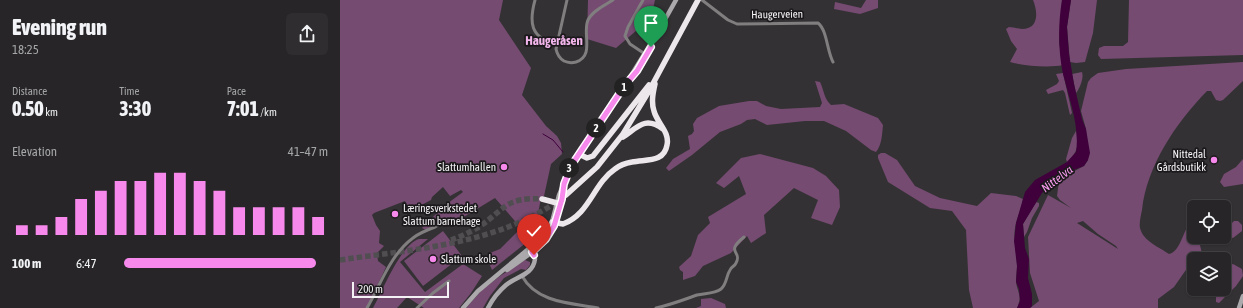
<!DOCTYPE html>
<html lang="en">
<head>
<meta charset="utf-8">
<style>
	body { margin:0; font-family:"Asap Condensed",sans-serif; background:#2f2d2f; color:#f1f3f6; height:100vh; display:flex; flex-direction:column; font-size:15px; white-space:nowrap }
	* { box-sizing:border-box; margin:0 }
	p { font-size:13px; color:#a4a5a7 }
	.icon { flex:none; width:22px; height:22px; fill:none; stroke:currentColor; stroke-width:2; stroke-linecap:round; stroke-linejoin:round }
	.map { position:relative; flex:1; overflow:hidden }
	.details { display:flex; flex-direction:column; background:#272527; width:340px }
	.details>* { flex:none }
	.tools { position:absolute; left:847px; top:200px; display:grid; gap:8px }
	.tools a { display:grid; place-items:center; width:44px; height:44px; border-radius:6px; background:#272527; box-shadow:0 1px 3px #0004,0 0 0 1px #434244; font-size:20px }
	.scale { position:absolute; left:12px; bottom:10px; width:97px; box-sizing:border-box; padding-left:4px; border:2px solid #f4f2f4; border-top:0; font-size:11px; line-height:14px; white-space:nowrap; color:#f4f2f4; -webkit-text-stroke:3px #1b191b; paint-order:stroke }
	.pin { position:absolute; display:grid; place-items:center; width:34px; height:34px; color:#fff; margin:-41px -17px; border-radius:50% 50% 50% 0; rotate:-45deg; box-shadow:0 0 4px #0007 }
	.pin .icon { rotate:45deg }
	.km { position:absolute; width:20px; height:20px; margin:-10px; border-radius:50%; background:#222; color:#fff; font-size:11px; line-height:20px; text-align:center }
	.round { display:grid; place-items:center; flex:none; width:42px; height:42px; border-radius:6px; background:#2f2d2f }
	.overview { display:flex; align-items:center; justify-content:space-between; height:68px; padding:0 12px }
	h1 { font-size:22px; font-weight:800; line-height:30px }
	.metrics { display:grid; grid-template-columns:repeat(3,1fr); gap:6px; height:68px; padding:4px 12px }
	.metrics div { display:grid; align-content:center }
	.metrics b { font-size:20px; font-weight:800 }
	.metrics small { font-size:11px; font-weight:400 }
	.metrics p { font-size:11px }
	.chart { height:112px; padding:8px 12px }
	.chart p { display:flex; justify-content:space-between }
	.chart svg { width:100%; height:72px; margin-top:4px; stroke:#f788ec; stroke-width:6 }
	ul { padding:0 12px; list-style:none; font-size:13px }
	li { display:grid; grid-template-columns:64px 48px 1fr; align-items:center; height:30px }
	li i { height:10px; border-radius:5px; background:#f788ec }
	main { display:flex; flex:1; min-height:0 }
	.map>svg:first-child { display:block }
</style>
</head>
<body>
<main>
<section class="details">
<div class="overview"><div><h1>Evening run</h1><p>18:25</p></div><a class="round"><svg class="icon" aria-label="share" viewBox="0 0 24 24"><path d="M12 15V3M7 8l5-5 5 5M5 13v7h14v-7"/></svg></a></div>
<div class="metrics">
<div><p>Distance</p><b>0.50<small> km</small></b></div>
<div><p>Time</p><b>3:30</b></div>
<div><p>Pace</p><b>7:01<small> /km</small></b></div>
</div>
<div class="chart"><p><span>Elevation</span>41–47 m</p>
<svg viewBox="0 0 160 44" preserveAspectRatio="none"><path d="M5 44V38M15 44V38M25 44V33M35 44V22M45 44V17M55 44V11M65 44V11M75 44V6M85 44V6M95 44V11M105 44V17M115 44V27M125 44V27M135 44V27M145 44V27M155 44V33"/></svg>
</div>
<ul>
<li><b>100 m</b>6:47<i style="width:94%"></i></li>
</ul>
</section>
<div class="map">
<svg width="903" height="308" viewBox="0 0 903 308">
	<rect width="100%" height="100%" fill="#343134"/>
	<!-- green -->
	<path fill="#754b71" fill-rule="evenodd" d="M0,0H163L159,20L191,68L182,95L206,126L217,136L221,143L222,154L211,164L204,196L201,198L197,219L198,226L192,238L152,270L148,261L150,253L160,249L181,228L155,198L117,221L100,222L86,230L82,228L104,206L123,192L121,190L110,196L103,187L92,197L91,200L70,211L65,201L34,213L32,215L36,225L40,231L39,243L44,246L37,253L38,261L46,267L27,308H0Z
		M248,0H315L311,18L276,48L247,39Z
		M526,0H538V8L520,14L494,9L495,2L521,8Z
		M693,0H722L719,42L723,65C710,68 684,66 670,62L677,49L671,41L666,29L669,27C673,27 678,29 682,29C699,29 698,12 693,0Z
		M731,0H757L753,33L745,62L736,63L730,62L727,27Z
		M789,0H903V55L761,59L758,55L759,48L764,46H783L788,42Z
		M903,62V81L883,100L880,101L876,100L871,91H867C836,123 807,165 802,210C801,215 799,223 800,228C803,241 819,247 829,254C839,252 842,236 847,228C849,224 851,221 854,218V237H868L862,240L860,245L862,254V259H854V266L848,267L834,287L818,299V308H690L699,301L690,273L688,237L708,195L731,208L720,200L717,196L719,181L725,176L744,166L748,160L746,129L741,111L748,82L751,78L758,73L786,69ZM743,221L758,234L776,246L778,249L737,223Z
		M742,72C744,78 740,88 736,93L732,74Z
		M723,73L732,113L730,115L725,93L723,90L708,94L706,90L717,84L719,81L716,74Z
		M475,81L480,82C484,90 484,99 491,105L504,104L538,118L543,125C542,134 542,145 536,152L531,150L506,131L484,121H465L427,125L415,119L407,120L401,124L380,132L352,155L329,171L326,168L333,159L350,149L348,136L352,134L354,131L353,124L357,118L379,106L409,101H417L426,106L441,109L480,107L482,103Z
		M736,131C739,145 738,152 727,162L726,159L732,138Z
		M541,153H545L557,160L575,186L600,198L637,206L651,193L676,196L683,199C682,207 678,215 676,223C672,239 677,251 677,266C677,271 676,276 676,281C677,293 683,295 677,308H633L629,290L626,230L612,211L590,208L548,182L538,158V155Z
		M420,154L473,168L486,176L499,190L500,207L492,225L471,218L478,200L454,188L424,215L426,233L411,243L407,236L391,253L363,266L355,276L343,280V272L340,270L339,267L351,256L358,235L370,223L368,217L406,194L399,176L384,188L376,183L401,158Z
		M903,159V184L884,187L880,182L884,174L896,167Z
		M696,202L699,203V206L692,218L687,232L684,237L683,224Z
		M894,221H898L902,225V231L893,238L890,237L887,233L889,226Z
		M103,231L122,256L83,286L64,261Z
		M88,239L60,262L85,292L123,264L142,276L131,293L119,308H84L67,297L57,308H33C42,292 61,244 79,239C81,239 85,239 88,239Z
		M185,260L190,262V265L186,270L181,269L164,278L150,296L143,308H126L142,290L160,276Z
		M893,264L902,269L903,276L896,286L879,303L876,302V297L879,289H884V278L890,265Z
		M371,298L385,304L386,308H356L361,306V299Z"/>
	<!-- water -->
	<path fill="#3f003c" d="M722,0H731L727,27L729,54L734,84L742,119L746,129L750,153L748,160L744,166L721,175L702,193L683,224L685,248L689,259L688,278L692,294V306L690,308H677L680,301L679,289L676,282L677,266L674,241L676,223L685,192L695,180L727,162L736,152C740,127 729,98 723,74C718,50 718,24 722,0Z"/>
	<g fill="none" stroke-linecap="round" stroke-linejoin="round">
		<!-- stream -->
		<path stroke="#3f003c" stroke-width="1" d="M203,134L213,140L223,152"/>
		<!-- highway-tunnel -->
		<path stroke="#514e51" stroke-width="5.5" stroke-dasharray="5.5 3" stroke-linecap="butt" d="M111,240C120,237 130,232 139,227C166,208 166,197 202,199
			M0,260C74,249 154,245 218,201"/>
		<!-- street -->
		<path stroke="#807e7f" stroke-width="3" d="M195,0C189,22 190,38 216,44
			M227,0L216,49C217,54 219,58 224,61C228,63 232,63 236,62C255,56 242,33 248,20C252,11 265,5 273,0
			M303,0L288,27L285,36L290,44L305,54
			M362,0L388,20L397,24L478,23C487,30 487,51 493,62
			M182,276C197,303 231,303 258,308
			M27,308C41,284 50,255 73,238C79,233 87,230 95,227C102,223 108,220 115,225
			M77,308L93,293L109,281
			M316,308C330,305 343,300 357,295C365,293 374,294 381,289C387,284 386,276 390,270C391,267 395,266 396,263C403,251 384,253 404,237"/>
		<!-- secondary -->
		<path stroke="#aba9ab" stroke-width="4.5" d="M290,80L299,69L311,48
			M167,270C202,246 218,236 223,190
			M123,308L138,291L198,241L207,231L212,222L219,195L231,166L279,95L318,32L336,0
			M148,308C152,300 159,291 166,285C177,276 193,275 195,259L191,251
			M899,308L903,296"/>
		<!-- highway -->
		<path stroke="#ece7eb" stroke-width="5.5" d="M283,137C298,127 305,116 323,129
			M239,154L247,158L253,156L309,85
			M226,195L257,167L283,134L309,91L358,0
			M202,199L217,203L220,206
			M212,222L223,224C250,214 253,184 275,169C280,165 286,163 292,162C306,159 324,163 327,145C330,132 317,123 314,111C311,102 313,93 315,84"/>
	</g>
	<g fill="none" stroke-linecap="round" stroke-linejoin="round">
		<!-- route casing -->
		<g stroke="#fff" stroke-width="8">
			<path id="route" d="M194,255L192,252L206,239L214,226L222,199L224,184L231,166L285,85L297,71L311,47"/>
		</g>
		<!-- route -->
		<use href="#route" stroke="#f788ec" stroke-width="5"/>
	</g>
	<!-- markers -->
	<g fill="#f788ec" stroke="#1b191b" stroke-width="1.5">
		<circle cx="874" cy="160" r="4"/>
		<circle cx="164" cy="167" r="4"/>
		<circle cx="55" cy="214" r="4"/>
		<circle cx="93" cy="259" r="4"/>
	</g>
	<g text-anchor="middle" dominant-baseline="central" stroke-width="3.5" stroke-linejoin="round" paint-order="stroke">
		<!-- street labels -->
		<g font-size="11" fill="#f4f2f4" stroke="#1b191b">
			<text transform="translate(437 14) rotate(-1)">Haugerveien</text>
		</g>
		<!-- poi labels -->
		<g font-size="11" fill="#f4f2f4" stroke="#1b191b" text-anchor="end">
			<text x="866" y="154">Nittedal<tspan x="866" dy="13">Gårdsbutikk</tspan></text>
			<text x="156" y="167">Slattumhallen</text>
			<text x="63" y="208" text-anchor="start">Læringsverkstedet<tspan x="63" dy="13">Slattum barnehage</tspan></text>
			<text x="101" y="259" text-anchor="start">Slattum skole</text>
		</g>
		<!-- water labels -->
		<g font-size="12" font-style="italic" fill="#f69bec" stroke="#1b191b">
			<text transform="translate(717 179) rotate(-37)">Nittelva</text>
		</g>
		<!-- quarter labels -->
		<g font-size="13" font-weight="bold" fill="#f3b6ec" stroke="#1b191b">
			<text x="214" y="40">Haugeråsen</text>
		</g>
	</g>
</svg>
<div class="tools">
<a><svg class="icon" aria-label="locate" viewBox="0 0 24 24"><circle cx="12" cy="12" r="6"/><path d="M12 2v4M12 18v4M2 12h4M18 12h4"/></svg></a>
<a><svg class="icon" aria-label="layers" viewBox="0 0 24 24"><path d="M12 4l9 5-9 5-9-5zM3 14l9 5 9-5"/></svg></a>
</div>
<div class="scale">200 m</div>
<div class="pin" style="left:311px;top:47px;background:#1e9e55"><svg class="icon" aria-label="arrive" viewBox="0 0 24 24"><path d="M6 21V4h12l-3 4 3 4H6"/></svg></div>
<div class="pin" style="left:194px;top:255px;background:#d93025"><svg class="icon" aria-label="check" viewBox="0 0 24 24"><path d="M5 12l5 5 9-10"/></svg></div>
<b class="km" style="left:284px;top:87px">1</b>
<b class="km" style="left:256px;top:128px">2</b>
<b class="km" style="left:229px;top:168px">3</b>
</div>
</main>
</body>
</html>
